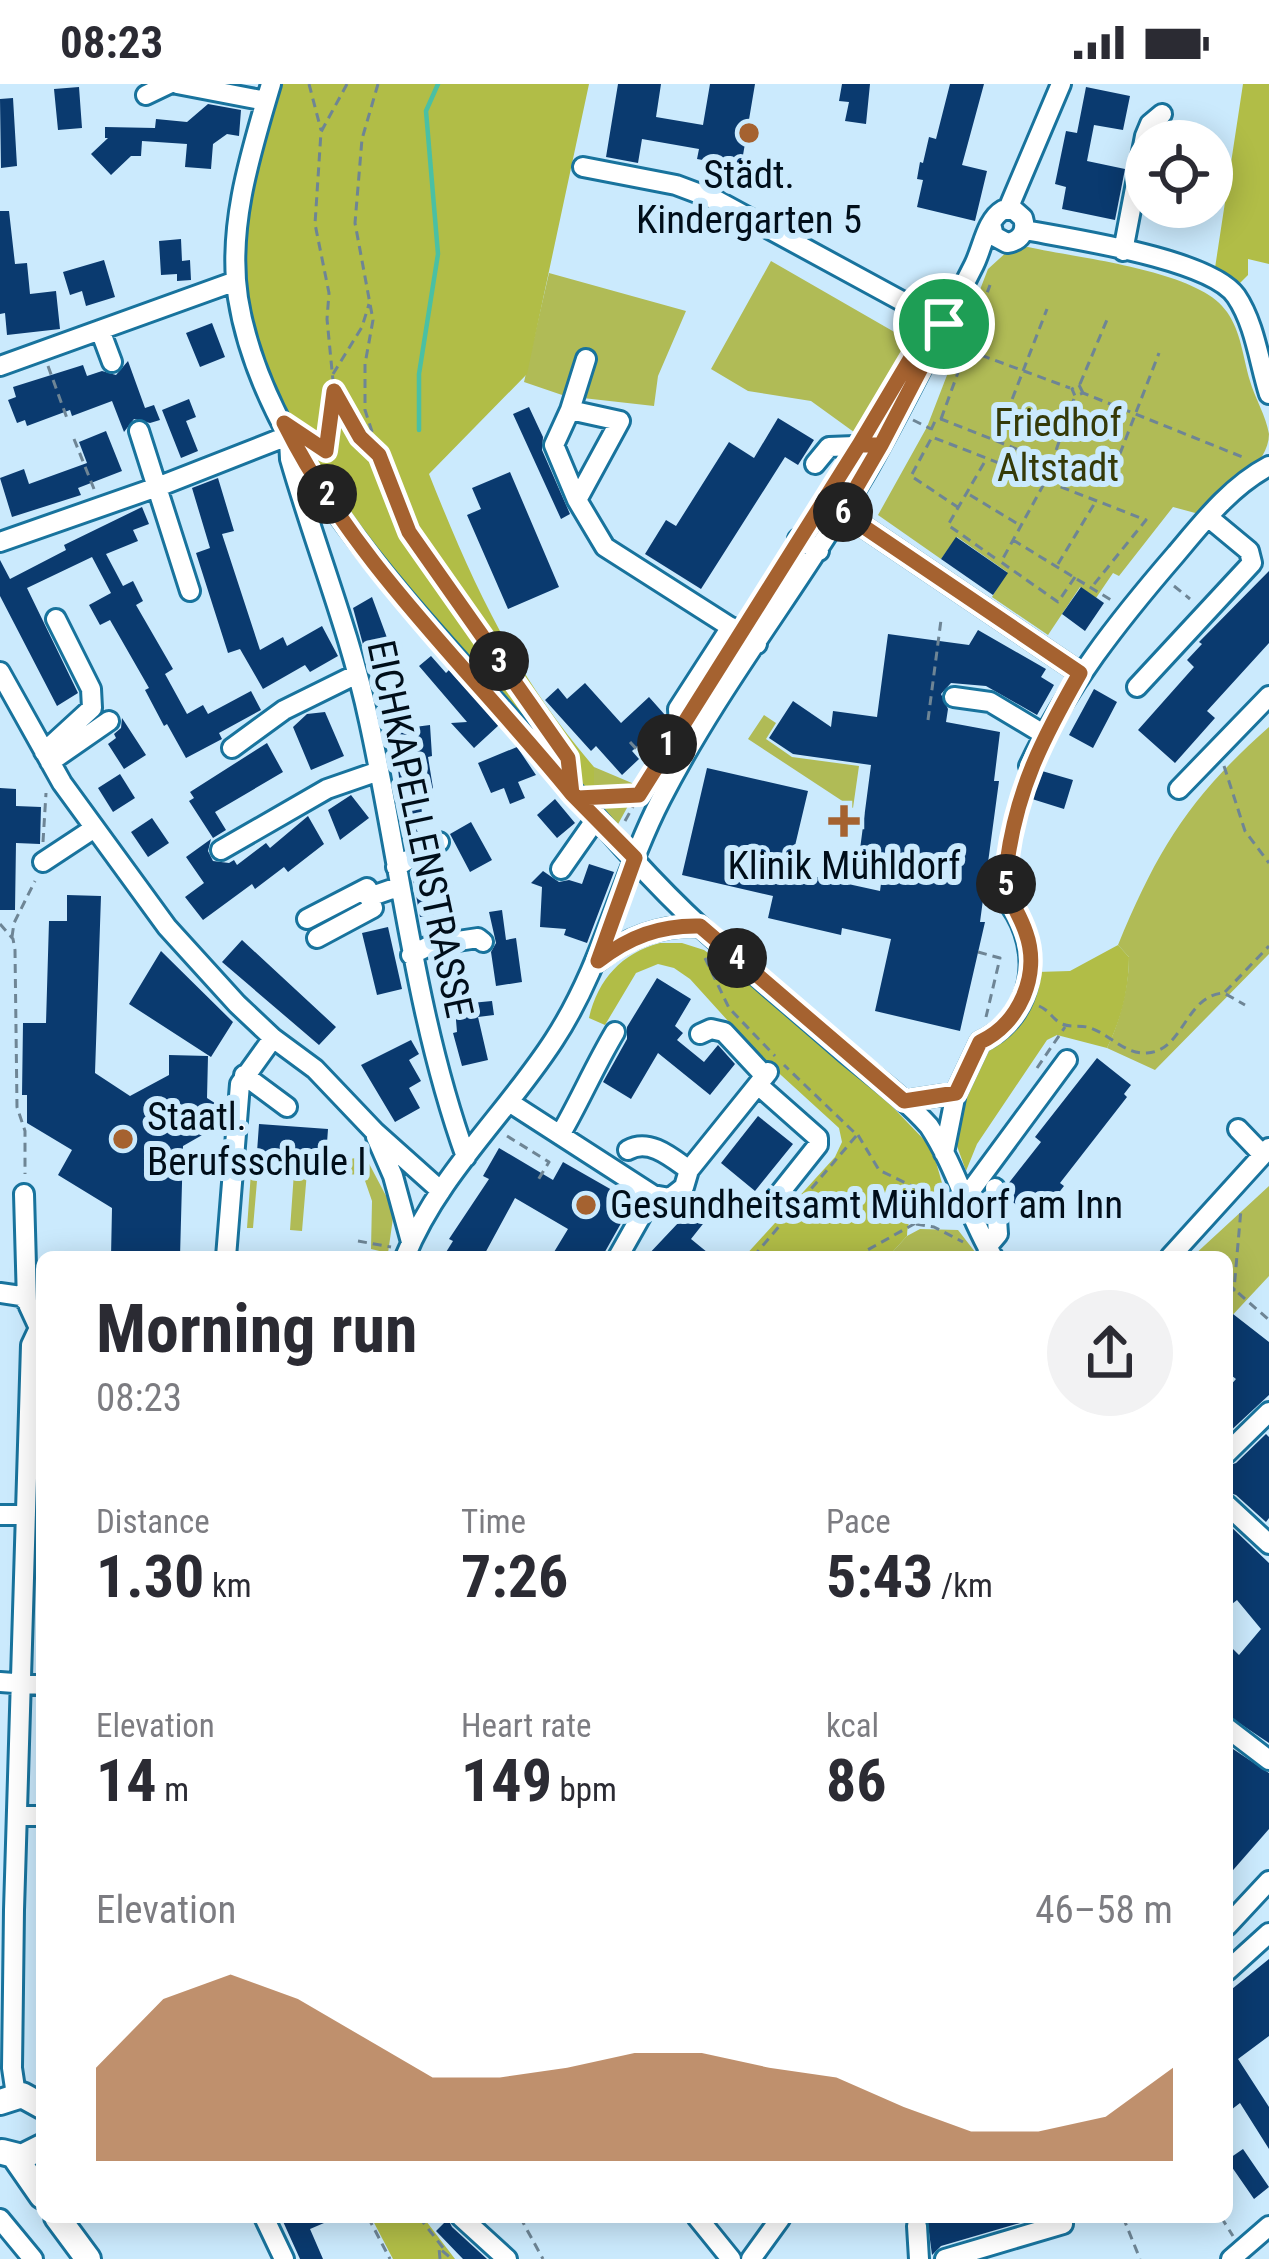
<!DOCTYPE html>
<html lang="en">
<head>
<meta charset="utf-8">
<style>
	body { margin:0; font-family:"Roboto Condensed",sans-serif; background:#f2f2f3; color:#2b2b33; height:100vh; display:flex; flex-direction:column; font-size:45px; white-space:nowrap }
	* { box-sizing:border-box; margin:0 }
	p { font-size:39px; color:#7c7c81 }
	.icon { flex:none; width:66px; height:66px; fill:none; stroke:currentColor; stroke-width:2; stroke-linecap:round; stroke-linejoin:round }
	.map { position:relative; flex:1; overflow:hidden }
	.side { position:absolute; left:36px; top:1167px; width:1197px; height:972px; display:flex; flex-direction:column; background:#fff; border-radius:18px; box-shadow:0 6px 30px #0003 }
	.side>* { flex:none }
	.controls { position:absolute; left:1125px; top:36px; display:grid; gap:24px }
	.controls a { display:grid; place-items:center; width:108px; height:108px; border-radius:50%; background:#fff; box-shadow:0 6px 30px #0003; font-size:60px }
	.pin { position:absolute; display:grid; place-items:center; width:102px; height:102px; color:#fff; margin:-51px; border:6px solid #fff; border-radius:50%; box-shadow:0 3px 12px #0007 }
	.km { position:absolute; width:60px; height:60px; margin:-30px; border-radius:50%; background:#222; color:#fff; font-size:33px; line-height:60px; text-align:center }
	.round { display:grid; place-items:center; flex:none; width:126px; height:126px; border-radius:63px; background:#f2f2f3 }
	.overview { display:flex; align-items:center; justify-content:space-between; height:204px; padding:0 60px }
	h1 { font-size:66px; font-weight:700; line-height:90px }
	.figures { display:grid; grid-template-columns:repeat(3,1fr); gap:18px; height:204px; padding:12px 60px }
	.figures div { display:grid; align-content:center }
	.figures b { font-size:60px; font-weight:700 }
	.figures small { font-size:33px; font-weight:400 }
	.figures p { font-size:33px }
	.chart { height:336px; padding:24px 60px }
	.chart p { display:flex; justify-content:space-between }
	.chart svg { width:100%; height:216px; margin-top:12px; fill:#a56230; opacity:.7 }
	.status { display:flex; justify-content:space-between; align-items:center; height:84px; padding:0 60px; background:#fff; direction:ltr }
	.status svg { height:33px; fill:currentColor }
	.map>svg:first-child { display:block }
</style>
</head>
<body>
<div class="status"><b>08:23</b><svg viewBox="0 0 49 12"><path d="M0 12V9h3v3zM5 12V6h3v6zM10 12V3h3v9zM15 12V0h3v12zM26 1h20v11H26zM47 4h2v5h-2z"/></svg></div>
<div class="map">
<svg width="1269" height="2175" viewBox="0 0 1269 2175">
	<rect width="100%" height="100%" fill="#cbeafd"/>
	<!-- green -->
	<path fill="#b0bb56" d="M1028,163C1076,174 1200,186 1227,228C1241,248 1243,273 1250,297C1255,314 1266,332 1269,350C1269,383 1221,412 1199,430L1173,423L1119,492L1113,489L1096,514L1080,503L1048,551L992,513L1007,488L957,453L941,475L878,431L927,343L988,185L1010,165Z
		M771,177L910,257L858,351L811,317L748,307L711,285Z
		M549,189L686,227L658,292L654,322L565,312L524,298Z
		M764,631L776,639L766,655L792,673L859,682L853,724L748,655Z
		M1269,643V870L1155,986L1107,964C1120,938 1129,902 1129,873L1118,861C1158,764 1190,713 1269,643Z
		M594,683L639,702L617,742L584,711L594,702Z
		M364,1070L394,1127L388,1169L371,1165L372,1117L363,1091L307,1088L302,1147L290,1146L294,1088L258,1085L253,1144H247L252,1074C286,1075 333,1086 364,1070Z
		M1269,1102V1192L1227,1237V1173H1192Z
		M920,1145L958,1146L979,1173H888L907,1152Z"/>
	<!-- forest -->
	<path fill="#b1bd47" d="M283,0H589L527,290L429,390C474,503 514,590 594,683V703L584,711C465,572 239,353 244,160C246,108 266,50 283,0Z
		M1243,0H1269V180L1248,175V191L1240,199L1215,184Z
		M660,859H682L704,866L750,899L883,1013L932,1064L944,1106C922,1115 908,1127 907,1152L888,1173H744L835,1073L842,1058L839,1044L758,970L690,895L674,884L658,880L636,889L605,941L589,934C598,895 622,869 660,859Z
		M1118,861L1129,873C1129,905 1121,936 1107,964L1057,951L1047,956L977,1060L966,1087L948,1037L984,963L1037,888L1070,887Z
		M371,2133H423L455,2175H393Z"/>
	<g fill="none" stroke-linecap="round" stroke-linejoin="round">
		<!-- stream -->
		<path stroke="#4ac0a4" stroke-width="4.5" d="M419,346V290L438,170L426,27L438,0"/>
	</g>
	<!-- building -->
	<path fill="#0a3a6f" d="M618,0H661L656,33L703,41L710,0H755L741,83L697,75L699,65L642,55L638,79L606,73Z
		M842,0H870L866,40L845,37L849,18L839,17Z
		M950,0H984L962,81L987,87L975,137L917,123L923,96L917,95L920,78L923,79L929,53L936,55Z
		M79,3L82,44L58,46L54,5Z
		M1086,3L1130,12L1123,46L1094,41L1087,77L1125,85L1115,136L1062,125L1066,103L1055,100L1066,47L1077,49Z
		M13,14L17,82L1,84L0,15Z
		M208,20L241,26L239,52L227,50L213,60L211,85L185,83L187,60L142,57L141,72H131L111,91L91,70L108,54H105V43L155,44L156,35L187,38Z
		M0,127H9L15,180L27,179L30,210L56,207L60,245L7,251L5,229L0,230Z
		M181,155L182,177L190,176L191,196L177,197V190L161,191L159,157Z
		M104,176L115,213L86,222L82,207L70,211L63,188Z
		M212,239L225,273L200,283L186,249Z
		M128,277L145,324L154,321L160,336L150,339L134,335L124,348L112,317L72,332L70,326L27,342L25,336L17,339L8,316L16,313L13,303L83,281L87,292L102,287L116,291Z
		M189,315L196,333L186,337L198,367L181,374L162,326Z
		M529,323L543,353L542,366L570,430L561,435L513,330Z
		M778,334L814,356L798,381L785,373L701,505L645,470L666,436L676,442L729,358L754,374Z
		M106,347L122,387L78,404L81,411L12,433L0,394L24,385L29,400L87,379L79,358Z
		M510,388L559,503L508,525L467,431L481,425L472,404Z
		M218,394L234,447L222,450L260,566L283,553L287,562L322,542L338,572L310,588L305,581L263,605L240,565L228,569L196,469L210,464L192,404Z
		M142,423L149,440L133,446L138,457L106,470L123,502L133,497L143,517L136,521L173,585L165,590L187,630L203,621L208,630L251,607L261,626L219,649L222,655L186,674L167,640L164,642L145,606L149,604L110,536L100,541L89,521L111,509L92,473L27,504L78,609L57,622L0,512V476L10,495L66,466L64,461Z
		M956,453L1008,489L993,511L941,475Z
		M1269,487V559L1207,627L1215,634L1175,679L1138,646L1194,583L1187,576L1202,560L1199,558Z
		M1081,503L1104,519L1085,547L1062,530Z
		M372,513L400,589L373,597L353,524Z
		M978,546L1046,585L1041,593L1054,601L1037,631L986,602L951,599L941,610L948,625L946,638L1000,648L994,697H999L980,838H985L960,947L875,927L891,855L842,844L841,851L768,834L773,812L682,791L707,684L808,707L789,787L880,807L884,777L859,773L871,681L793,670L769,654L793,617L831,643L833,627L877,633L888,550L969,561Z
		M431,572L446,589L449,586L499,641L474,664L451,639L467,638L419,582Z
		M585,599L621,639L649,613L665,631V637L632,667L639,675L622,691L596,662L591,667L545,616L558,604L567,615Z
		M1094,605L1117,618L1093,664L1069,651Z
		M404,619L407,644L430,641L432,672L428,673L433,704L424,712L418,702L423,735L411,737L421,753L407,761L394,651L389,652L380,622Z
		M325,628L344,672L311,686L293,643L307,630Z
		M122,634L146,671L124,685L108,660L116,654L114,650L121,644Z
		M267,659L283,688L215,728L226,746L213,754L189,717L194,714L190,708Z
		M517,663L536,691L518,698L525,714L510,720L504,704L491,709L478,679Z
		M1042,687L1073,696L1064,725L1032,715Z
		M120,690L135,714L113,728L98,704Z
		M0,704L16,705V722L41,723L40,760L16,759L15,826H0Z
		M351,711L369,734L340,756L328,726Z
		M555,715L575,739L557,754L537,731Z
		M308,732L324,760L288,788L284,783L255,805L252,800L203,836L185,813L204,799L186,773L211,755L208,767L213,777L229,779L234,776L237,781L266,759L270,764Z
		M152,734L169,759L148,773L131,748Z
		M471,738L492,776L470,788L450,750Z
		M430,779L437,830L420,833L412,789Z
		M589,780L614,788L587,859L564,851L566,845L540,843L542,803L531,799L543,787L559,798L569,796L582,800Z
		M67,811L101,812L95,989L130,1012L169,991V971L208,972L207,1014L221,1023L210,1029L218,1042L183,1062L180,1173H111L112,1124L58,1091L72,1066L27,1039V1011H22L23,939H46L49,837H67Z
		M502,826L506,856L516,854L522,898L496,902L491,868L496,859L489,828Z
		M388,843L402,905L377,911L362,849Z
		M242,856L336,943L319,961L222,878Z
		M161,867L233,938L211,973L129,920Z
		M462,870L471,919L492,917L494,931L478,933L488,976L462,982L453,949L457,948L454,912L443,914L436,874Z
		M657,894L691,915L675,942L683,949L677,956L704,978L718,961L735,980L710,1011L658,969L631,1015L603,998L627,955V943Z
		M411,956L419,970L409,976L421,997L409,1004L420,1024L395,1038L361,981Z
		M1097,974L1131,1001L1124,1010L1127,1013L1060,1099L1064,1102L1037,1137L1009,1115L1008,1100L1041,1058L1035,1053Z
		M758,1032L793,1060L755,1107L721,1079Z
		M259,1040L328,1045L326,1073L257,1068Z
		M499,1064L553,1096L563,1078L633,1118L602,1173H551L568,1145L515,1114L483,1173H443L453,1157L449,1155L489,1095L483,1092Z
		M696,1120L710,1131L691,1155L713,1173H646Z
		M1233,1230L1269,1258V1311L1227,1350V1305L1236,1295L1227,1288V1237Z
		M1266,1350L1269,1353V1434L1266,1438L1236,1411L1227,1408V1382L1236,1379Z
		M1227,1439L1269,1479V1659L1227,1631V1559L1239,1571L1261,1545L1237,1516L1227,1524Z
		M1227,1661L1269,1689V1745L1227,1793Z
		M1269,1875V1952L1238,1975L1269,2023V2065L1240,2019L1227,2029V1909Z
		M1243,2065L1269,2103L1254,2115L1227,2076Z
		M281,2133H338L310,2145L323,2175H300Z
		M927,2133H1037V2134L941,2162L932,2171Z
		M448,2135L452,2143L487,2175H463L436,2147Z"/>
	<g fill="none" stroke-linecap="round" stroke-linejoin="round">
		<!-- minor casing -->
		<g stroke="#18739d" stroke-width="24">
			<path id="minor" d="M177,0L266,17
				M271,0C251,68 227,142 238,214C263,373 410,521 512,636C575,707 633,781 703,845C750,887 799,928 847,970C875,993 905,1015 929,1042C956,1083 968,1131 993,1173
				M146,11L169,0
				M583,83L676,101L716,116L944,240
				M1008,125L1061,0
				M1025,146C1072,155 1210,175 1236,212C1255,240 1259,278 1269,310
				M1123,167L1145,52L1150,40L1162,30
				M100,246L112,278
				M0,282L236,197
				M570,326L554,361L577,416L605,463L757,560
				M139,347L190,507
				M289,356L290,375C315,462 350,548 369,637C401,783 415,931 466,1073
				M815,380L829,363L881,361
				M577,416L620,337L570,326L586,275
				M842,428L1080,589
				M798,455L819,467
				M0,458L160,402L290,351
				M0,588L62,699L167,843L237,920L273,954L315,985L375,1048L441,1107
				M1137,603L1252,479L1249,467L1208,433
				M954,613L990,618L1045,651
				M689,662L679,642L678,625L731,543
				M232,664L284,626L357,590
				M44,668L92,624L91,605L56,535
				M50,678L109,637
				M1029,682C1066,603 1119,536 1176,470C1203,438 1231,402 1269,382
				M1179,705L1269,612
				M221,766L327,705L379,687
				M43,778L93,745
				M396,783L439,758
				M561,785L596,735
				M307,835L367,804L369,813L398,803
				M317,854L373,824L369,813
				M411,871L431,861L478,854L483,858
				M598,877C628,852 661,841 700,842
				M700,950L711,945L724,948L765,992
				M244,991L287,1023
				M758,1001L818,1054V1061L771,1120
				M904,1017L956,1009
				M509,1018L653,1111L670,1114L684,1103L689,1086L768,988
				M1238,1045L1262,1070
				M560,1051C580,1017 594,983 615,948
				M376,1053L393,1092L411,1158
				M628,1066C649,1054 671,1073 689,1086
				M944,1069L956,1009L980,958C1035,933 1043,867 1010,821
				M24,1110L27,1218L39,1244
				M963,1117L1067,976
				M987,1163L998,1150L995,1104
				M226,1173L240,1000L273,954
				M405,1173C438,1091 507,1029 554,956C603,881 621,793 661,715C721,598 804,496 869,383C906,317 940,248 974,181C983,163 986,136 1003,126H1014L1023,134C1027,147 1021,157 1007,159L994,152L991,140
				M618,1173L653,1111
				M1170,1173L1269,1064
				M0,1209L21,1212L27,1218
				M1227,1369L1269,1328
				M1227,1421L1269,1460
				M0,1431H26
				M0,1598L42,1601
				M1227,1644L1269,1676
				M17,1732H42
				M1227,1842L1269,1797
				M1227,1887L1269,1849
				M16,2011L12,1984L14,1826L29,1328L31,1261L39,1244
				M264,2133L284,2175
				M461,2133L507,2175
				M697,2133L731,2175
				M0,2135L33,2175
				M917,2142L919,2175
				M751,2175L780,2135
				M945,2175L1063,2140
				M1231,2175L1269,2142"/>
		</g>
		<!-- major casing -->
		<g stroke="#18739d" stroke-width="30">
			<path id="major" d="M0,2018L22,2011L42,2022
				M2,2068L22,2073L42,2063
				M15,2073L42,2112
				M57,2133L88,2175"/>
		</g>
		<!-- path -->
		<path stroke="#6e8595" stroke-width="3" stroke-dasharray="9 6" stroke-linecap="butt" d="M309,0L321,46
			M347,0L321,48L315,140L329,209L327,235L334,307L360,353L379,371L409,448L550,651
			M378,0L362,55L355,139L373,236L365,280V326L379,369
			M967,266L1070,304
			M48,282L68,337
			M333,290L362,243L369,220
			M1080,300L1109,231
			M1083,309L1079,301L1072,305L1075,312L1083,309L1245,374
			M941,335L990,201
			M913,336L931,345
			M931,346L935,337L941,335L1052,379
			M74,355L94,405
			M996,357L1047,225
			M313,358L325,367L333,309
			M984,379L948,441L999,477
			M1109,398L1159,269
			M970,411L1018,440
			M959,424L911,392L932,353L1146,436L1091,504
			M1013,456L1111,516
			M1058,480L1096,417
			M1075,493L1058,518L1001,478L1045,398L1075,312
			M1174,502L1190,515
			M928,636L941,536
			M630,658L652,682
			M1224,682L1245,747L1269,779
			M605,713L637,711
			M625,737L667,661
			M43,758L46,709
			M1006,801L1023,699
			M0,840L13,855L15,866L17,1023L25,1047V1090
			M12,853L14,839L35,797
			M978,868L1000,874L986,933
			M705,874L729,924L775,972
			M1225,908L1269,862
			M1039,922C1050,927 1051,933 1060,939C1069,944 1078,941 1087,943C1108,948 1124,971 1147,969C1184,967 1185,911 1224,909L1245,921
			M1037,984L1065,943
			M858,1051L879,1086L914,1103L928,1116
			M507,1052L549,1078L538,1096
			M916,1140L934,1143L963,1158
			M358,1157L391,1163
			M753,1173L857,1051L784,981
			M855,1173L914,1140L929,1117L946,1110
			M1227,1199L1269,1236
			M1227,1207L1234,1206L1241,1125
			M368,2133L390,2175
			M419,2133L444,2165
			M520,2133L543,2175
			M1123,2133L1140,2175
			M1221,2133L1233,2152
			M440,2175L439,2164L452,2175"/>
		<!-- minor -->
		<use href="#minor" stroke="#fff" stroke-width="18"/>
		<!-- major -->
		<use href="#major" stroke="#fff" stroke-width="24"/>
	</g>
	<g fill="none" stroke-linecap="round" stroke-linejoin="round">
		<!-- route casing -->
		<g stroke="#fff" stroke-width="24">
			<path id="route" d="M944,240L881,361H859L639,711L578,714L572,710C474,589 354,480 284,339L326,367L334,307L360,353L379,371L409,448L568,674L572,710L635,774L598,877C629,853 660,841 700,842L904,1017L956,1009L980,958C1019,940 1041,891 1026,849C1016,819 1002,814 1007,779C1017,704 1043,654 1080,589L842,428L881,361H859L934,235L944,240"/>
		</g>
		<!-- route -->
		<use href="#route" stroke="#a56230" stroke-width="15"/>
	</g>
	<!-- markers -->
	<g fill="#a56230" stroke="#cbeafd" stroke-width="4.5">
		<circle cx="749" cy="49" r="12"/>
		<path d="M838 719h12v12h12v12h-12v12h-12v-12h-12v-12h12z"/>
		<circle cx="123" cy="1055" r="12"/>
		<circle cx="586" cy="1121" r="12"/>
	</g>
	<g text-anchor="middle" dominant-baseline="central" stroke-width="12" stroke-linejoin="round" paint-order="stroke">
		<!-- poi labels -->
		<g font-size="39" fill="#000e1a" stroke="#cbeafd">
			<text x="749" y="91">Städt.<tspan x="749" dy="45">Kindergarten 5</tspan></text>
			<text x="844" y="782">Klinik Mühldorf</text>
			<text x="147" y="1033" text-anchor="start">Staatl.<tspan x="147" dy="45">Berufsschule I</tspan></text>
			<text x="610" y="1121" text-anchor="start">Gesundheitsamt Mühldorf am Inn</text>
		</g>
		<!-- park labels -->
		<g font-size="39" fill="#353a08" stroke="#cbeafd">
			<text x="1058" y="339">Friedhof<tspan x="1058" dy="45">Altstadt</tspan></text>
		</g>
		<!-- street labels -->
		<g font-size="39" fill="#000e1a" stroke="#cbeafd">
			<text transform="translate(420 745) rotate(78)">EICHKAPELLENSTRASSE</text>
		</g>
	</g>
</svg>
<div class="controls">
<a><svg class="icon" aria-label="locate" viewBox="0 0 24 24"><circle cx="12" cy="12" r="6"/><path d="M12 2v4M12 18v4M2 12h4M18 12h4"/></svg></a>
</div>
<div class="pin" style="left:944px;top:240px;background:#1e9e55"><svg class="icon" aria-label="arrive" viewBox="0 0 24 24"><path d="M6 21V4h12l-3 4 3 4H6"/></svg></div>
<b class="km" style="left:667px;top:660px">1</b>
<b class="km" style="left:327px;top:410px">2</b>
<b class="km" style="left:499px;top:577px">3</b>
<b class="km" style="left:737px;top:874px">4</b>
<b class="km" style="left:1006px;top:800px">5</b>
<b class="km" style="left:843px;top:428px">6</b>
<section class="side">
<div class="overview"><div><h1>Morning run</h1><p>08:23</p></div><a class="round"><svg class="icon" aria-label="share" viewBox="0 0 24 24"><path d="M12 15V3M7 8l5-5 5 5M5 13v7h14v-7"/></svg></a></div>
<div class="figures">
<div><p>Distance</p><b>1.30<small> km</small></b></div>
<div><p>Time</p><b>7:26</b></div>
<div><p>Pace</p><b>5:43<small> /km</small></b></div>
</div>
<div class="figures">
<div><p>Elevation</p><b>14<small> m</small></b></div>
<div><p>Heart rate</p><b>149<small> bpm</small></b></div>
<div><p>kcal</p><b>86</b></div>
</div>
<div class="chart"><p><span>Elevation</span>46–58 m</p>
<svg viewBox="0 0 160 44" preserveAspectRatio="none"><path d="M0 44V25L10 11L20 6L30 11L40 19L50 27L60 27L70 25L80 22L90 22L100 25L110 27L120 33L130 38L140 38L150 35L160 25V44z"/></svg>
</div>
</section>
</div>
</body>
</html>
